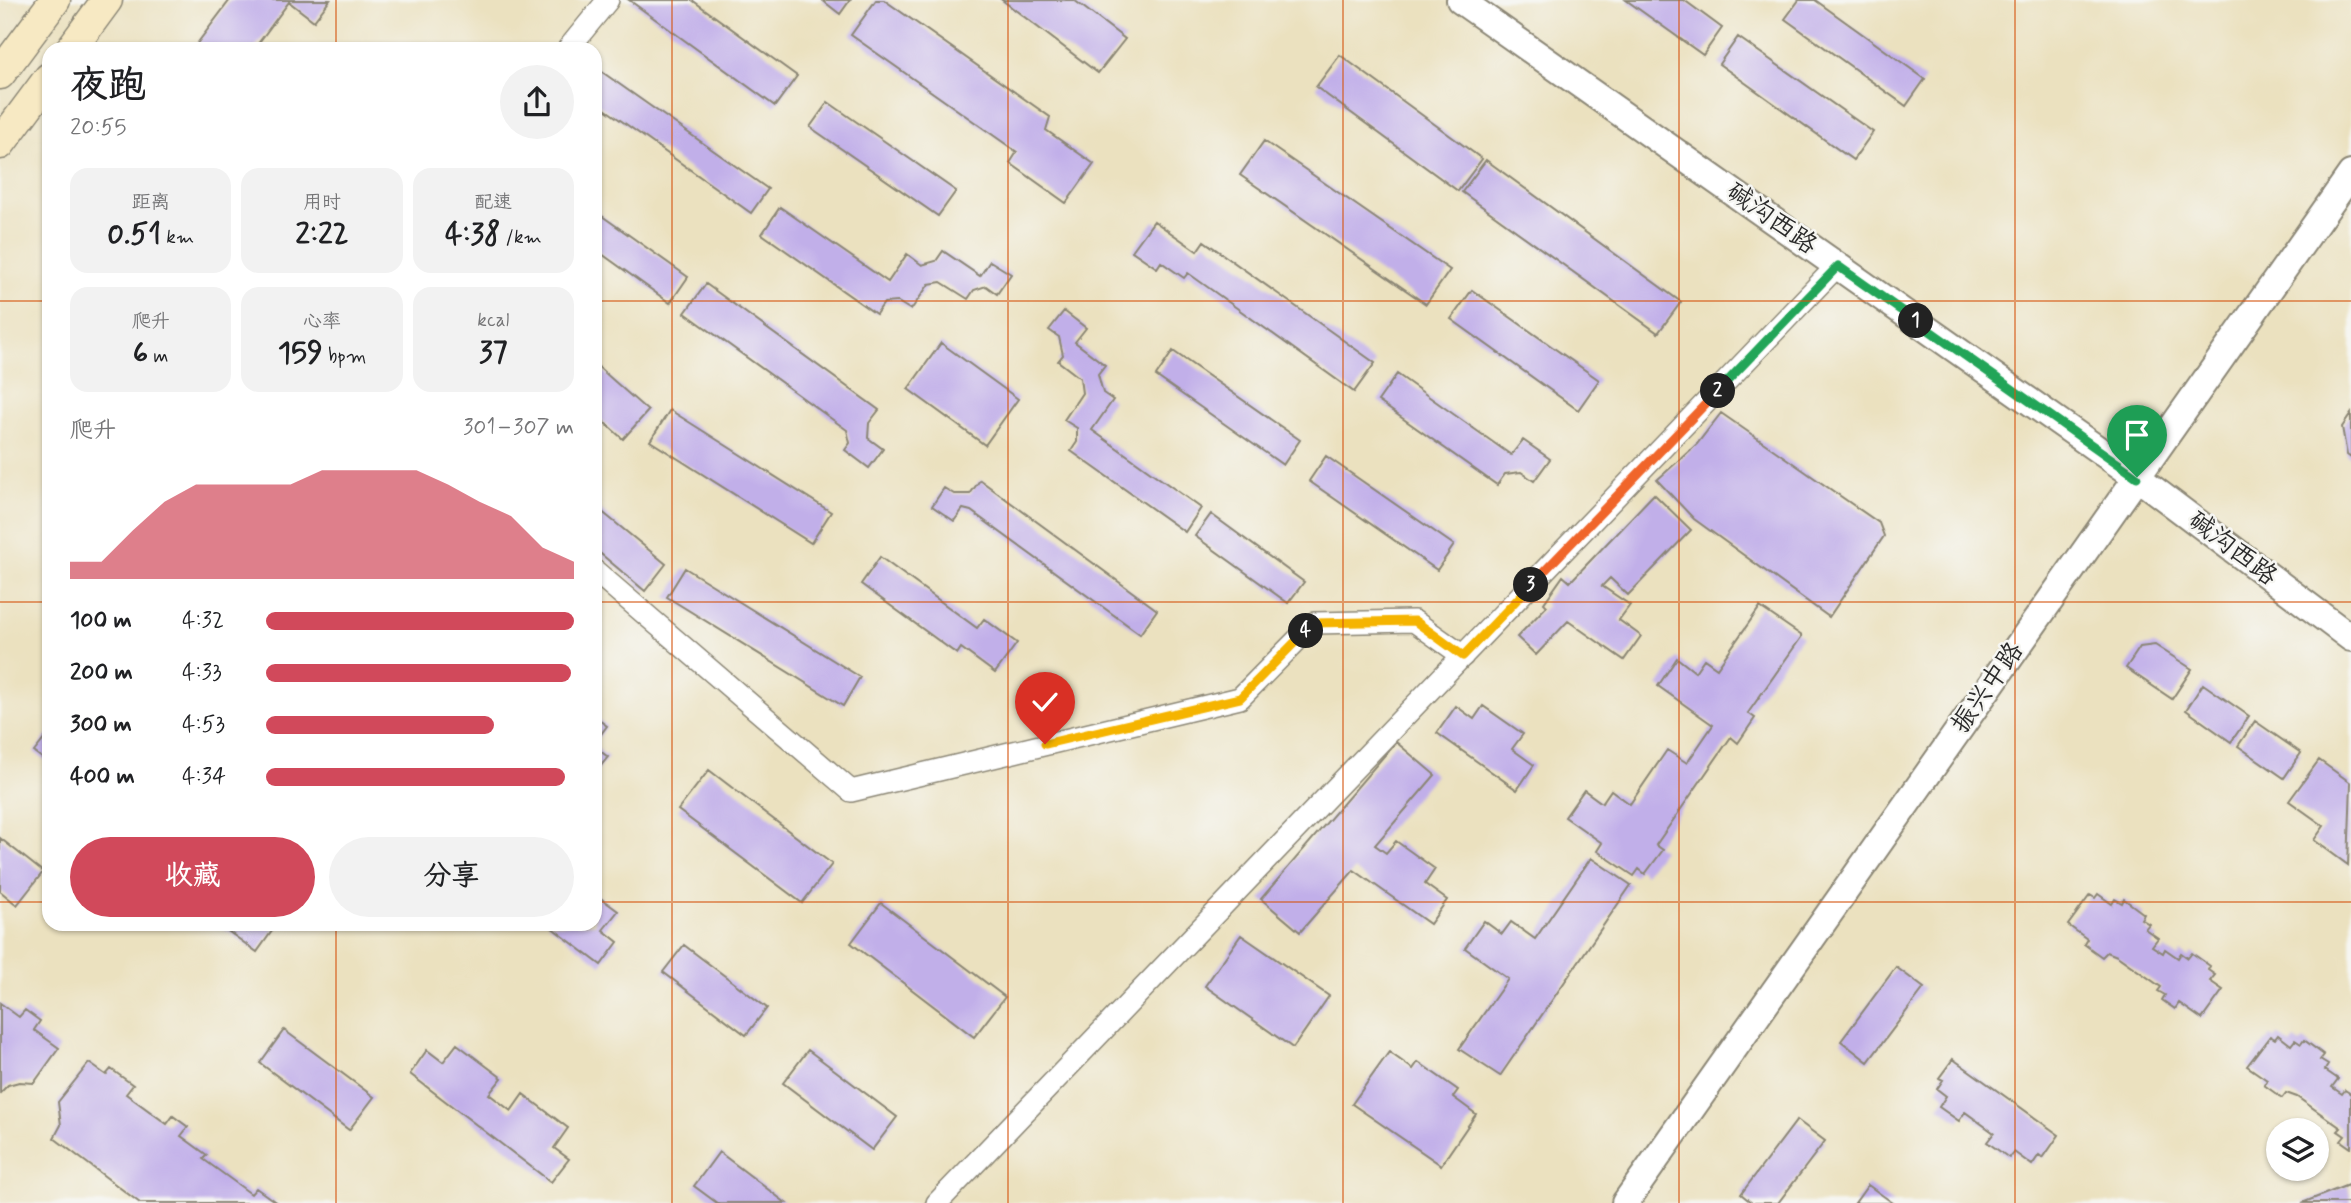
<!DOCTYPE html>
<html lang="zh">
<head>
<meta charset="utf-8">
<style>
	body { margin:0; font-family:Mynerve,"LXGW WenKai TC",sans-serif; background:#f2f2f2; color:#202124; height:100vh; display:flex; flex-direction:column; font-size:26px; white-space:nowrap }
	* { box-sizing:border-box; margin:0 }
	p { font-size:23px; color:#757577 }
	.icon { flex:none; width:38px; height:38px; fill:none; stroke:currentColor; stroke-width:2; stroke-linecap:round; stroke-linejoin:round }
	.map { position:relative; flex:1; overflow:hidden }
	.side { position:absolute; left:42px; top:42px; width:560px; height:889px; display:flex; flex-direction:column; background:#fff; border-radius:21px; box-shadow:0 2px 5px #0004 }
	.side>* { flex:none }
	.buttons { position:absolute; left:2266px; top:1118px; display:grid; gap:14px }
	.buttons a { display:grid; place-items:center; width:63px; height:63px; border-radius:50%; background:#fff; box-shadow:0 2px 5px #0004; font-size:35px }
	.pin { position:absolute; display:grid; place-items:center; width:60px; height:60px; color:#fff; margin:-72px -30px; border-radius:50% 50% 50% 0; rotate:-45deg; box-shadow:0 0 7px #0007 }
	.pin .icon { rotate:45deg }
	.km { position:absolute; width:35px; height:35px; margin:-18px; border-radius:50%; background:#222; color:#fff; font-size:19px; line-height:35px; text-align:center }
	.round { display:grid; place-items:center; flex:none; width:74px; height:74px; border-radius:37px; background:#f2f2f2 }
	.head { display:flex; align-items:center; justify-content:space-between; height:119px; padding:0 28px }
	h1 { font-size:38px; font-weight:700; line-height:52px }
	.figures { display:grid; grid-template-columns:repeat(3,1fr); gap:10px; height:119px; padding:7px 28px }
	.figures div { display:grid; align-content:center; border-radius:18px; background:#f2f2f2; text-align:center }
	.figures b { font-size:30px; font-weight:700 }
	.figures small { font-size:19px; font-weight:400 }
	.figures p { font-size:19px }
	.chart { height:196px; padding:14px 28px }
	.chart p { display:flex; justify-content:space-between }
	.chart svg { width:100%; height:126px; margin-top:7px; fill:#d1495b; opacity:.7 }
	.primary-button { display:flex; gap:14px; margin-top:auto; padding:14px 28px }
	.primary-button a { flex:1; height:80px; border-radius:42px; background:#d1495b; color:#fff; font-size:28px; font-weight:700; line-height:80px; text-align:center }
	.primary-button a+a { background:#f2f2f2; color:#202124 }
	ul { padding:0 28px; list-style:none; font-size:23px }
	li { display:grid; grid-template-columns:112px 84px 1fr; align-items:center; height:52px }
	li i { height:18px; border-radius:9px; background:#d1495b }
	.map>svg:first-child { display:block }
</style>
</head>
<body>
<div class="map">
<svg width="2351" height="1203" viewBox="0 0 2351 1203">
	<rect width="100%" height="100%" fill="#f6f6f2"/>
	<filter id="ink" filterUnits="userSpaceOnUse"><feTurbulence type="fractalNoise" baseFrequency=".0143" numOctaves="2"/><feDisplacementMap in="SourceGraphic" scale="14" xChannelSelector="R" yChannelSelector="G"/><feConvolveMatrix kernelMatrix="1 2 1 2 8 2 1 2 1" color-interpolation-filters="sRGB"/></filter>
	<filter id="wash" filterUnits="userSpaceOnUse"><feTurbulence type="fractalNoise" baseFrequency=".00686" numOctaves="4" result="noise"/><feDisplacementMap in="SourceGraphic" scale="28" xChannelSelector="R" yChannelSelector="G"/><feGaussianBlur stdDeviation="1.57" result="paint"/><feColorMatrix in="noise" values="0 0 0 0 0 0 0 0 0 0 0 0 0 0 0 0 0 1.4 0 .05"/><feComposite in="paint" operator="in"/></filter>
	<g filter="url(#wash)">
		<rect width="100%" height="100%" fill="#ebe1bf"/>
		<g id="blocks">
			<!-- building -->
			<path fill="#c1afe9" d="M230,0H330L314,21L289,2L254,49H193Z
				M629,0H692L797,76L775,106Z
				M822,0H850L840,14Z
				M876,0H884L1050,117L1046,130L1094,164L1066,203L1010,163L1017,152L851,35Z
				M1002,0H1074L1125,39L1098,73Z
				M1626,0H1684L1722,28L1703,55Z
				M1799,0H1815L1925,79L1906,106L1785,19Z
				M1738,37L1873,132L1853,160L1719,64Z
				M1340,55L1482,159L1458,191L1316,87Z
				M595,67L768,189L751,213L595,102Z
				M828,102L956,191L938,216L810,127Z
				M1264,141L1450,270L1426,304L1240,175Z
				M1486,160L1681,302L1658,333L1462,192Z
				M780,207L888,282L907,254L922,265L936,261L943,251L980,276L990,261L1011,274L997,294L986,286L974,290L968,299L941,282L929,284L911,310L898,302L884,303L876,314L762,234Z
				M595,211L688,277L670,303L595,249Z
				M1154,221L1197,251L1204,241L1375,363L1354,392L1188,273L1184,278L1161,262L1157,268L1132,251Z
				M706,284L879,410L869,423L868,438L883,449L869,468L845,450L850,443L847,430L685,313Z
				M1472,290L1599,380L1578,410L1451,319Z
				M1064,311L1086,328L1075,342L1105,365L1098,374L1103,393L1113,400L1092,430L1201,508L1185,532L1071,451L1077,442V428L1064,420L1082,393L1080,378L1058,361L1063,355L1059,337L1049,330Z
				M941,343L1018,399L985,445L908,389Z
				M1173,351L1300,440L1283,465L1156,376Z
				M595,364L648,411L623,439L595,414Z
				M1397,374L1511,455L1523,440L1550,459L1534,481L1521,472L1505,474L1497,485L1378,401Z
				M670,410L831,512L811,543L650,441Z
				M1721,413L1879,523L1884,536L1829,617L1694,519L1657,480L1697,444Z
				M2351,414V458L2347,455L2342,427Z
				M1326,456L1454,545L1437,570L1309,481Z
				M980,480L1157,610L1140,634L971,511L963,509L954,521L932,506L944,488L954,494H970Z
				M1654,494L1691,530L1628,595L1610,578L1602,586L1630,605L1619,620L1641,636L1624,660L1568,621L1536,655L1517,637L1547,606L1544,603L1563,576L1570,582Z
				M595,506L666,564L645,591L595,549Z
				M1211,514L1304,582L1288,603L1195,536Z
				M880,557L977,628L984,619L1017,643L995,673L961,648L957,654L861,584Z
				M685,568L860,677L843,706L667,597Z
				M1760,607L1802,636L1748,713L1755,718L1738,743L1731,737L1656,845L1663,850L1645,874L1639,869L1634,876L1597,851L1602,843L1565,817L1584,790L1602,803L1611,790L1630,804L1667,750L1687,763L1713,725L1658,686L1677,658L1695,672L1704,659L1717,668Z
				M2155,645L2192,669L2172,699L2126,668L2140,647Z
				M2203,684L2249,716L2231,742L2186,710Z
				M1456,706L1474,719L1483,706L1523,734L1512,749L1534,765L1517,790L1437,733Z
				M595,717L607,726L595,742Z
				M2255,721L2301,753L2284,778L2238,746Z
				M49,733V763L34,752Z
				M1396,742L1435,775L1375,845L1386,853L1396,841L1435,869L1425,884L1447,900L1430,924L1354,870L1300,932L1261,899Z
				M595,747L608,757L595,773Z
				M2319,760L2351,783L2348,865L2314,840L2324,826L2289,801Z
				M709,770L832,864L802,903L678,810Z
				M0,838L43,872L17,905L0,891Z
				M1591,858L1631,885L1500,1076L1459,1049L1508,979L1465,948L1484,921L1502,934L1511,922L1535,939Z
				M595,894L618,911L603,930L618,942L601,965L547,924H595Z
				M2098,894L2112,904L2115,899L2122,903L2124,899L2144,914L2141,919L2149,924L2145,929L2158,938L2152,946L2163,953L2165,949L2178,958L2181,953L2188,958L2192,953L2210,966L2208,970L2215,975L2210,981L2223,990L2202,1019L2179,1003L2175,1009L2162,1000L2165,995L2158,991L2161,987L2117,956L2107,952L2102,957L2084,944L2087,939L2068,925L2090,895L2095,898Z
				M881,903L1005,997L974,1037L851,943Z
				M218,924H277L257,952Z
				M1241,935L1329,996L1293,1048L1205,986Z
				M684,945L767,1008L746,1035L663,972Z
				M1896,967L1924,988L1868,1062L1841,1041Z
				M0,1003L19,1017L25,1010L40,1021L34,1030L59,1048L34,1083L19,1082L8,1085L0,1093Z
				M284,1030L374,1097L349,1130L260,1063Z
				M2278,1035L2291,1045L2295,1040L2301,1044L2304,1040L2324,1055L2320,1060L2328,1065L2325,1070L2338,1079L2332,1087L2342,1094L2345,1090L2351,1094V1148L2341,1141L2345,1136L2338,1131L2341,1128L2297,1097L2286,1093L2282,1098L2264,1085L2267,1080L2247,1066L2270,1036L2275,1039Z
				M457,1044L502,1078L489,1094L511,1111L523,1094L568,1128L554,1148L569,1159L551,1182L410,1074L427,1050L443,1062Z
				M808,1050L897,1117L872,1150L783,1083Z
				M1389,1052L1413,1069L1418,1062L1458,1090L1453,1097L1476,1114L1441,1165L1352,1104Z
				M1953,1059L2059,1135L2043,1158L2039,1155L2032,1165L2014,1152L2009,1158L1987,1142L1994,1133L1965,1112L1959,1121L1939,1107L1946,1096L1937,1089L1943,1080L1939,1078Z
				M89,1063L106,1075L111,1069L133,1085L126,1094L167,1124L173,1116L188,1127L181,1136L207,1155L203,1159L251,1194L256,1188L277,1203H140L54,1138L61,1125L58,1102Z
				M1797,1120L1825,1141L1778,1203H1752L1741,1194Z
				M719,1152L786,1203H717L694,1186Z
				M1868,1185L1893,1203H1855Z
				M2348,1185L2351,1203H2302Z"/>
		</g>
	</g>
	<g filter="url(#ink)">
		<use href="#blocks" fill-opacity="0" stroke="#8b8675" stroke-width="2"/>
		<g fill="none" stroke-linecap="round" stroke-linejoin="round">
			<!-- minor casing -->
			<g stroke="#8b8675" stroke-width="24">
				<path id="minor" d="M568,49L608,0
					M595,571L851,791L1240,698L1314,623L1414,621L1463,656
					M937,1203L1837,266"/>
			</g>
			<!-- tertiary casing -->
			<g stroke="#8b8675" stroke-width="30">
				<path id="tertiary" d="M1460,0L2137,477L2351,638
					M1625,1203L2351,174"/>
			</g>
			<!-- secondary casing -->
			<g stroke="#8b8675" stroke-width="33">
				<path id="secondary" d="M71,49L107,0
					M0,74L55,0
					M0,144L49,78"/>
			</g>
			<!-- minor -->
			<use href="#minor" stroke="#fff" stroke-width="21"/>
			<!-- tertiary -->
			<use href="#tertiary" stroke="#fff" stroke-width="26"/>
			<!-- secondary -->
			<use href="#secondary" stroke="#f7e9c3" stroke-width="30"/>
		</g>
	</g>
	<g fill="none" stroke-linecap="round" stroke-linejoin="round" filter="url(#ink)">
		<!-- split-1 casing -->
		<g stroke="#fff" stroke-width="14">
			<path id="split-1" d="M1916,321L2137,477"/>
		</g>
		<!-- split-2 casing -->
		<g stroke="#fff" stroke-width="14">
			<path id="split-2" d="M1718,391L1838,266L1916,321"/>
		</g>
		<!-- split-3 casing -->
		<g stroke="#fff" stroke-width="14">
			<path id="split-3" d="M1531,585L1718,391"/>
		</g>
		<!-- split-4 casing -->
		<g stroke="#fff" stroke-width="14">
			<path id="split-4" d="M1306,631L1314,623L1415,621L1463,656L1531,585"/>
		</g>
		<!-- split-5 casing -->
		<g stroke="#fff" stroke-width="14">
			<path id="split-5" d="M1045,744L1240,698L1306,631"/>
		</g>
		<!-- split-1 -->
		<use href="#split-1" stroke="#22a559" stroke-width="9"/>
		<!-- split-2 -->
		<use href="#split-2" stroke="#22a559" stroke-width="9"/>
		<!-- split-3 -->
		<use href="#split-3" stroke="#f0652b" stroke-width="9"/>
		<!-- split-4 -->
		<use href="#split-4" stroke="#f5b400" stroke-width="9"/>
		<!-- split-5 -->
		<use href="#split-5" stroke="#f5b400" stroke-width="9"/>
	</g>
	<!-- grid -->
	<path fill="none" stroke="#d5540f" stroke-width="2" stroke-opacity="0.55" d="M336,0V49M672,0V1203M1008,0V1203M1343,0V1203M1679,0V1203M2015,0V1203M0,301H49M595,301H2351M0,602H49M595,602H2351M0,902H49M595,902H2351M336,924V1203"/>
	<g text-anchor="middle" dominant-baseline="central" stroke-width="5" stroke-linejoin="round" paint-order="stroke">
		<!-- street labels -->
		<g font-size="26" fill="#2b2b2b" stroke="#f6f6f2">
			<text transform="translate(1771 219) rotate(35)">碱沟西路</text>
			<text transform="translate(2232 549) rotate(37)">碱沟西路</text>
			<text transform="translate(1988 688) rotate(-55)">振兴中路</text>
		</g>
	</g>
</svg>
<div class="buttons">
<a><svg class="icon" aria-label="layers" viewBox="0 0 24 24"><path d="M12 4l9 5-9 5-9-5zM3 14l9 5 9-5"/></svg></a>
</div>
<div class="pin" style="left:2137px;top:477px;background:#1e9e55"><svg class="icon" aria-label="arrive" viewBox="0 0 24 24"><path d="M6 21V4h12l-3 4 3 4H6"/></svg></div>
<div class="pin" style="left:1045px;top:744px;background:#d93025"><svg class="icon" aria-label="check" viewBox="0 0 24 24"><path d="M5 12l5 5 9-10"/></svg></div>
<b class="km" style="left:1916px;top:321px">1</b>
<b class="km" style="left:1718px;top:391px">2</b>
<b class="km" style="left:1531px;top:585px">3</b>
<b class="km" style="left:1306px;top:631px">4</b>
<section class="side">
<div class="head"><div><h1>夜跑</h1><p>20:55</p></div><a class="round"><svg class="icon" aria-label="share" viewBox="0 0 24 24"><path d="M12 15V3M7 8l5-5 5 5M5 13v7h14v-7"/></svg></a></div>
<div class="figures">
<div><p>距离</p><b>0.51<small> km</small></b></div>
<div><p>用时</p><b>2:22</b></div>
<div><p>配速</p><b>4:38<small> /km</small></b></div>
</div>
<div class="figures">
<div><p>爬升</p><b>6<small> m</small></b></div>
<div><p>心率</p><b>159<small> bpm</small></b></div>
<div><p>kcal</p><b>37</b></div>
</div>
<div class="chart"><p><span>爬升</span>301–307 m</p>
<svg viewBox="0 0 160 44" preserveAspectRatio="none"><path d="M0 44V38L10 38L20 27L30 17L40 11L50 11L60 11L70 11L80 6L90 6L100 6L110 6L120 11L130 17L140 22L150 33L160 38V44z"/></svg>
</div>
<ul>
<li><b>100 m</b>4:32<i style="width:100%"></i></li>
<li><b>200 m</b>4:33<i style="width:99%"></i></li>
<li><b>300 m</b>4:53<i style="width:74%"></i></li>
<li><b>400 m</b>4:34<i style="width:97%"></i></li>
</ul>
<div class="primary-button"><a>收藏</a><a>分享</a></div>
</section>
</div>
</body>
</html>
